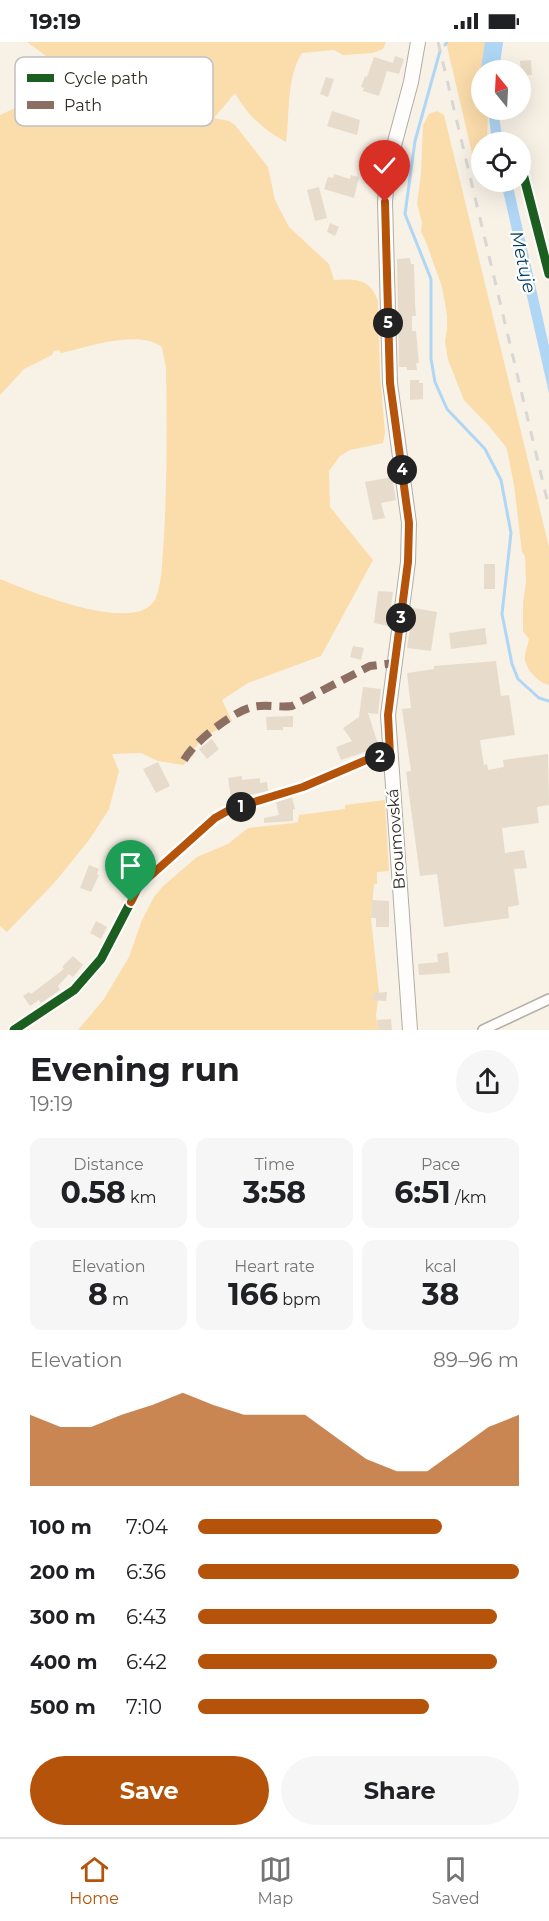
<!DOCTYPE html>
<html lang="en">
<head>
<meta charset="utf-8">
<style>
	body { margin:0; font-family:Montserrat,sans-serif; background:#f6f6f6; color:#202124; height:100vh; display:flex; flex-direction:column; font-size:22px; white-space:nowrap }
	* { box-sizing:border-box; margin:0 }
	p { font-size:20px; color:#757577 }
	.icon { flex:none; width:33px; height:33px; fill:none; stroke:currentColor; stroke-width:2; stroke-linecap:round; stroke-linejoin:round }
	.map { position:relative; height:988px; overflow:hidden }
	.drawer { display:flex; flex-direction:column; background:#fff; flex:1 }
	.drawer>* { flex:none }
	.needle { width:39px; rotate:342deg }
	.tools { position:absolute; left:471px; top:18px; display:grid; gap:12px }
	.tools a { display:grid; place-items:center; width:60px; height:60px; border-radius:50%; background:#fff; box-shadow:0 6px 24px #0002; font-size:30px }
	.pin { position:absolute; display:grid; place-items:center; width:51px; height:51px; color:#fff; margin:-62px -26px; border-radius:50% 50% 50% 0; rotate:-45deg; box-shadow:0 0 6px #0007 }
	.pin .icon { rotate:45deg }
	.km { position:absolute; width:30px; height:30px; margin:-15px; border-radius:50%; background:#222; color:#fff; font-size:16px; line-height:30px; text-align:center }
	.round { display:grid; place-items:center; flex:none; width:63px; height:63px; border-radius:32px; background:#f6f6f6 }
	.head { display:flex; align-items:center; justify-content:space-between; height:102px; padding:0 30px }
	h1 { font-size:33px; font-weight:700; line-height:45px }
	.figures { display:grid; grid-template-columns:repeat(3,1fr); gap:9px; height:102px; padding:6px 30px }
	.figures div { display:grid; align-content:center; border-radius:12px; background:#f6f6f6; text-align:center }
	.figures b { font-size:30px; font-weight:700 }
	.figures small { font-size:16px; font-weight:400 }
	.figures p { font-size:16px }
	.chart { height:168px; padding:12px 30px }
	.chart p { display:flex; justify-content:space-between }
	.chart svg { width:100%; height:108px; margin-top:6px; fill:#b45309; opacity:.7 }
	.cta { display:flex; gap:12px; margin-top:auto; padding:12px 30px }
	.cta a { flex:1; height:69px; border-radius:36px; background:#b45309; color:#fff; font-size:24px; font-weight:700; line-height:69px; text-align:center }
	.cta a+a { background:#f6f6f6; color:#202124 }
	ul { padding:0 30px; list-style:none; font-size:20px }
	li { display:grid; grid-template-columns:96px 72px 1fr; align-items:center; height:45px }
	li i { height:15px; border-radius:8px; background:#b45309 }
	.status { display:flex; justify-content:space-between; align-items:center; height:42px; padding:0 30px; background:#fff; direction:ltr }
	.status svg { height:16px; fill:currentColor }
	.tabs { display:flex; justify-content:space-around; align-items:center; height:84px; border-top:2px solid #e0e0e0; background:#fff; font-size:16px; color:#757577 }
	.tabs a { display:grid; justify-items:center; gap:3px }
	.tabs .selected { color:#b45309 }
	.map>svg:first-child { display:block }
</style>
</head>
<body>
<div class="status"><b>19:19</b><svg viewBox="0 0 49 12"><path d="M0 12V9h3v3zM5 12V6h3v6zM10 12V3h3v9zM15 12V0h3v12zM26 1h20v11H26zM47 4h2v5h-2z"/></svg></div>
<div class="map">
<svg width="549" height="988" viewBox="0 0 549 988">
	<rect width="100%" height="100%" fill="#f8f1e6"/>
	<!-- green -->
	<path fill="#fbdcab" d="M27,0H386L383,7L373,11L343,13L334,8L302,11C286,36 290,72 286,100C265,89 247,73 235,51L214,76L229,79L235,83L268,125L275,158L289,185L329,222L334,238C355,237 370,236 378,259L380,333L385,391L383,401L350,408L340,414L329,429L330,465L373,518L321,614L248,641L222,658L232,679L203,696L193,708L194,713L183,723L158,719L141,711L112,712L119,729L109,767L89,798L55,840L7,890L0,884V537C31,550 113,583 145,567C149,565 152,562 155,558C163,540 162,514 164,495C167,439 167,382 166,326L162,305C139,287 87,305 61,311L59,308L54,309L52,313L24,327L0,353V73L56,47C68,25 42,11 27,0Z
		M446,0H497L489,19L487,28H482V68H488L487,100H482L481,120L475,124Z
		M437,69L444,73L549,505V643C538,640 527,629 525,618C524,611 528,604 529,597L523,589V561L526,540L525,514L522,510L514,443L508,412L506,405L488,383L464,358L448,318L445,299L447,287V273L442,245L426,200L421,190L422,180L417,162L421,132L423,83L429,72Z
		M385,758L389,829L377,830V842H374L371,877L379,950L376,973L378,988H78L104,957L129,915L142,878L154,855L163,844L197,815L228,802L248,786L294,781L298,780L299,773L345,767V763Z"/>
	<!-- water -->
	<path fill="#b0d6f5" d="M488,68H498L503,100H492Z
		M501,140H512L549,304V351Z"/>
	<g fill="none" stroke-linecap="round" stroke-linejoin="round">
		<!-- stream -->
		<path stroke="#b0d6f5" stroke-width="3" d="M445,3L447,0
			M440,9L415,99L405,172L431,237V317L435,340L447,367L485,407L501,438L511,491L502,572L512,622L518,637L539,656L549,659"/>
		<!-- river -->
		<path stroke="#b0d6f5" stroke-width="18" d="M490,28L494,0"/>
	</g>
	<!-- building -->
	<path fill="#e7dccb" d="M395,14L404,17L399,32L387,29L379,54L363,49L364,46L361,45L365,34L367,35L374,15L393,21Z
		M531,18L532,33H521L520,19Z
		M326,35L334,37L328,55L320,52Z
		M332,69L360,78L357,93L327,84Z
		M334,132L350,137L351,133L359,135L354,156L324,147L328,135L333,136Z
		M319,145L327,176L315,179L307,148Z
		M330,181L339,185L335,194L327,190Z
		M410,216L411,222H414L415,261L416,274H412V289H416L419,321H416L417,328H407V325H399L397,217Z
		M410,338H419V341H423V357L410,358Z
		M392,435L396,458L381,461L385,476L373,478L365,440Z
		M484,522H495V547H484Z
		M378,549L393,550L388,584L374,581Z
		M413,566L437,570L431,609L407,606Z
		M485,586L487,602L451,607L449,591Z
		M353,604L364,606L361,618L350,615Z
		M496,619L501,654L509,653L515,693L480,698L484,723L487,722L488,728L504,725L503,718L548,712L549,763L537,765L539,781L502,786L505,811L524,808L527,826L514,827L519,863L508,865L509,876L444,885L437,832L420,834L406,730L411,729L402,667L411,666L407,631L434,627V624Z
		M363,645L381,647L378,672L368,671L379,705L341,718L336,705L352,699L343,686L359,675Z
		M293,674V685H283V688H267L266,675Z
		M212,697L219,707L207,717L199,707Z
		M158,720L170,744L156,751L143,727Z
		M242,734V738L260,736V741L267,740L268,749L231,757L228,736Z
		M292,755L295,767H293V779L264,781V776L279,773L276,760Z
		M89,823L99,827L97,832L99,833L91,850L80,846Z
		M372,858L389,859V885H376V876H371Z
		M96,879L107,885L101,897L90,891Z
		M448,910L450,931L419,933L418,922L438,920L437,912Z
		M73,914L83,923L73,935L69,932L58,944L60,948L41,961L39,958L30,964L23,954L29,950L31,952L64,927L62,925Z
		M387,950L386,959L372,958L373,951Z
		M391,977L392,988H378L377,978Z"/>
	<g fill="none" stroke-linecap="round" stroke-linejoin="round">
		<!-- street casing -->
		<g stroke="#b2ada5" stroke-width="12">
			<path id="street" d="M14,988L74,948L101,917L139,844L215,776L231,767L303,745L371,716L390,713
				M483,988L549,957"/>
		</g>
		<!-- secondary casing -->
		<g stroke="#b2ada5" stroke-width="16">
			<path id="secondary" d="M410,988L388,673L408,520L409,481L390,341L385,160L388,126L411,40L418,0"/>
		</g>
		<!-- street -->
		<use href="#street" stroke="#fefdfb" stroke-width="9"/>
		<!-- secondary -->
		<use href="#secondary" stroke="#fefdfb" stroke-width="14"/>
		<!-- rail -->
		<path stroke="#d9d7d3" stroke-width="3" stroke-dasharray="10 10" stroke-linecap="butt" d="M438,0L549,466"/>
		<!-- quiet -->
		<path stroke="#8d6e63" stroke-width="8" stroke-dasharray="15 8" stroke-linecap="butt" d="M184,718C194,700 230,672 249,666C263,661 278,666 292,664L370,624L394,621"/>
		<!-- cycleway casing -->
		<g stroke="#fff" stroke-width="13">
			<path id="cycleway" d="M520,120L549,232
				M14,988L74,948L101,917L139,844L215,776L231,767L303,745L371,716L390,713"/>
		</g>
		<!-- cycleway -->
		<use href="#cycleway" stroke="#1b5e20" stroke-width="9"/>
	</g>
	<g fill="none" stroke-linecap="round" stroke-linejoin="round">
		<!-- route casing -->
		<g stroke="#fff" stroke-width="12">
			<path id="route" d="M131,860L139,844L215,776L231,767L303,745L371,716L390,713L388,673L408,520L409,481L390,341L385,160"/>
		</g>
		<!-- route -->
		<use href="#route" stroke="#b45309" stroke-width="8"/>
	</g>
	<g text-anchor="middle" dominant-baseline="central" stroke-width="4.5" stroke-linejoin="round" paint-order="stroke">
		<!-- street labels -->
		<g font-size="16" fill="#312d25" stroke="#fff">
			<text transform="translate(396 797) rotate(-94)">Broumovská</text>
		</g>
		<!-- water labels -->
		<g font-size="18" font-style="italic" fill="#053f66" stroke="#fff">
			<text transform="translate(523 220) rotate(77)">Metuje</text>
		</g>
	</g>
	<!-- legend -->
	<rect x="15" y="15" width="198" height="69" rx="9" fill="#fff" stroke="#c1c0be" stroke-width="1.5"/>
	<rect x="27" y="32" width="27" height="8" fill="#1b5e20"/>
	<rect x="27" y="59" width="27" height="8" fill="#8d6e63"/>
	<g font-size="16" fill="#312d25">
		<text x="64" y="42">Cycle path</text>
		<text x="64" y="69">Path</text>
	</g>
</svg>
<div class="tools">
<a><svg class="needle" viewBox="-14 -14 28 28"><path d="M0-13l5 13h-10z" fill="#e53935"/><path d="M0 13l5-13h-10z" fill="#757577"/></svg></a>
<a><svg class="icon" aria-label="locate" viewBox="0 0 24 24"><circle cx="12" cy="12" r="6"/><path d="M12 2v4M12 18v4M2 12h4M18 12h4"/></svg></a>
</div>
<div class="pin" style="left:131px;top:860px;background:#1e9e55"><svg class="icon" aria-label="arrive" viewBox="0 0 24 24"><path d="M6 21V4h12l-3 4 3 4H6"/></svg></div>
<div class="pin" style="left:385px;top:160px;background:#d93025"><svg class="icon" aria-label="check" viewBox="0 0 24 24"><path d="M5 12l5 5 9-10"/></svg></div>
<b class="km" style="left:241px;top:765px">1</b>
<b class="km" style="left:380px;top:715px">2</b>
<b class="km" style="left:401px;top:576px">3</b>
<b class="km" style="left:402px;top:428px">4</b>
<b class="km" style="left:388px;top:281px">5</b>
</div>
<section class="drawer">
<div class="head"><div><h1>Evening run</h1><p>19:19</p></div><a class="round"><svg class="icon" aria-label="share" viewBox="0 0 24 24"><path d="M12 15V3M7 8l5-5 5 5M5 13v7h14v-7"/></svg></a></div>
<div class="figures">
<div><p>Distance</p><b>0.58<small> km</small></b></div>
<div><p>Time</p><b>3:58</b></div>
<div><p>Pace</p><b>6:51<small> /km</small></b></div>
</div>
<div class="figures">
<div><p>Elevation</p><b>8<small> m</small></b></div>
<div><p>Heart rate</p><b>166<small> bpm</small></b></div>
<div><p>kcal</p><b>38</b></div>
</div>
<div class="chart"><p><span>Elevation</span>89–96 m</p>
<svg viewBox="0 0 160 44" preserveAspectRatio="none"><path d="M0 44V15L10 20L20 20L30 15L40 11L50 6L60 11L70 15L80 15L90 15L100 24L110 33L120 38L130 38L140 29L150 20L160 15V44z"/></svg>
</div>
<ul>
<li><b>100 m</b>7:04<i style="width:76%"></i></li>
<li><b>200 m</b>6:36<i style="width:100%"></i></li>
<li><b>300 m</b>6:43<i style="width:93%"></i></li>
<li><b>400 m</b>6:42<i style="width:93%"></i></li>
<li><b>500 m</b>7:10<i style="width:72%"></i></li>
</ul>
<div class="cta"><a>Save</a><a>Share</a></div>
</section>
<nav class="tabs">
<a class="selected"><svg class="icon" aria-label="home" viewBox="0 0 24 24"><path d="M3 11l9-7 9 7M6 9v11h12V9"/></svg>Home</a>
<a><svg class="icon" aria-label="map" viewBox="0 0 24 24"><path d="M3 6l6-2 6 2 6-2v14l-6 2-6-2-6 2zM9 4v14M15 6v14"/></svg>Map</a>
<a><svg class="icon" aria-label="saved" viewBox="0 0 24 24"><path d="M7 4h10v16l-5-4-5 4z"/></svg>Saved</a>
</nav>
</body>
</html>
